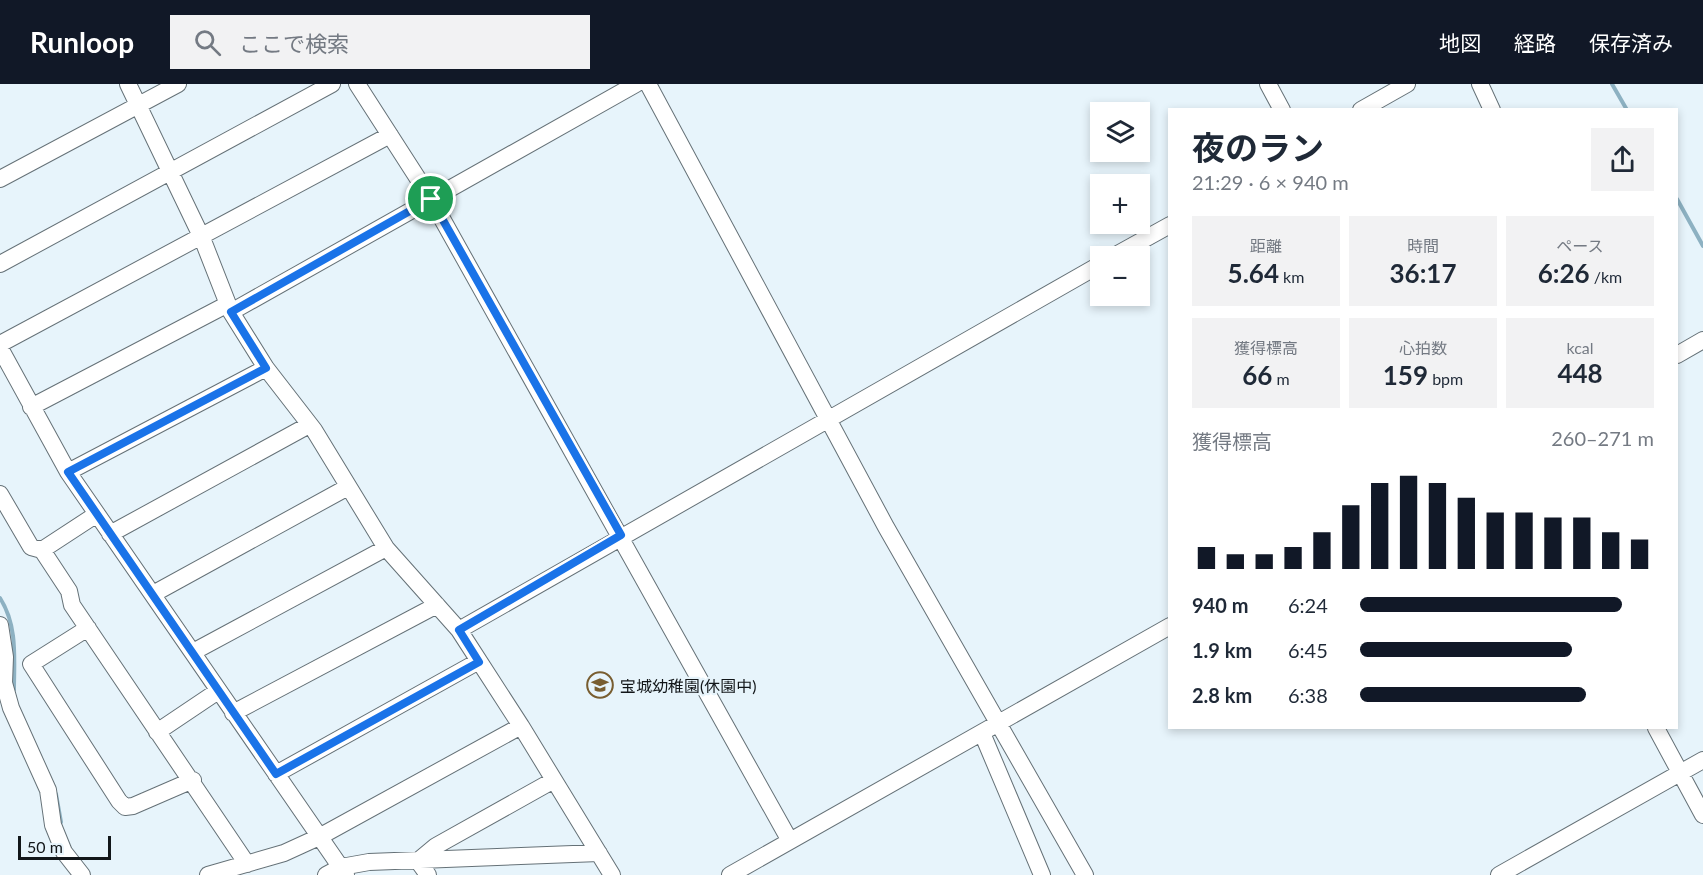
<!DOCTYPE html>
<html lang="ja">
<head>
<meta charset="utf-8">
<style>
	body { margin:0; font-family:Lato,"Noto Sans JP",sans-serif; background:#f2f2f3; color:#1f2937; height:100vh; display:flex; flex-direction:column; font-size:22px; white-space:nowrap }
	* { box-sizing:border-box; margin:0 }
	p { font-size:20px; color:#747a83 }
	.icon { flex:none; width:33px; height:33px; fill:none; stroke:currentColor; stroke-width:2; stroke-linecap:round; stroke-linejoin:round }
	.map { position:relative; flex:1; overflow:hidden }
	.drawer { position:absolute; left:1168px; top:24px; width:510px; height:621px; display:flex; flex-direction:column; background:#fff; border-radius:0px; box-shadow:0 3px 9px #0003 }
	.drawer>* { flex:none }
	.tools { position:absolute; left:1090px; top:18px; display:grid; gap:12px }
	.tools a { display:grid; place-items:center; width:60px; height:60px; border-radius:0px; background:#fff; box-shadow:0 3px 9px #0003; font-size:30px }
	.scale { position:absolute; left:18px; bottom:15px; width:93px; box-sizing:border-box; padding-left:6px; border:3px solid #121619; border-top:0; font-size:16px; line-height:21px; white-space:nowrap; color:#121619; -webkit-text-stroke:4px #e7f4fb; paint-order:stroke }
	.pin { position:absolute; display:grid; place-items:center; width:51px; height:51px; color:#fff; margin:-26px; border:3px solid #fff; border-radius:50%; box-shadow:0 2px 6px #0007 }
	.round { display:grid; place-items:center; flex:none; width:63px; height:63px; border-radius:0px; background:#f2f2f3 }
	.overview { display:flex; align-items:center; justify-content:space-between; height:102px; padding:0 24px }
	h1 { font-size:33px; font-weight:700; line-height:45px }
	.figures { display:grid; grid-template-columns:repeat(3,1fr); gap:9px; height:102px; padding:6px 24px }
	.figures div { display:grid; align-content:center; border-radius:0px; background:#f2f2f3; text-align:center }
	.figures b { font-size:26px; font-weight:700 }
	.figures small { font-size:16px; font-weight:400 }
	.figures p { font-size:16px }
	.chart { height:168px; padding:12px 24px }
	.chart p { display:flex; justify-content:space-between }
	.chart svg { width:100%; height:108px; margin-top:6px; stroke:#111827; stroke-width:6 }
	ul { padding:0 24px; list-style:none; font-size:20px }
	li { display:grid; grid-template-columns:96px 72px 1fr; align-items:center; height:45px }
	li i { height:15px; border-radius:8px; background:#111827 }
	header { display:flex; align-items:center; gap:36px; box-sizing:border-box; height:84px; padding:0 30px; background:#111827; color:#fff }
	header strong { font-size:28px }
	nav { display:flex; gap:33px; margin-inline-start:auto; font-size:21px }
	.search { width:420px; height:54px; background:#f2f2f3; display:flex; align-items:center; gap:15px; box-sizing:border-box; padding:0 21px; border-radius:0px; color:#747a83; font-size:22px }
	.map>svg:first-child { display:block }
</style>
</head>
<body>
<header>
<strong>Runloop</strong>
<div class="search"><svg class="icon" aria-label="search" viewBox="0 0 24 24"><circle cx="10" cy="10" r="6"/><path d="M15 15l6 6"/></svg>ここで検索</div>
<nav><a>地図</a><a>経路</a><a>保存済み</a></nav>
</header>
<div class="map">
<svg width="1703" height="791" viewBox="0 0 1703 791">
	<rect width="100%" height="100%" fill="#e7f4fb"/>
	<g fill="none" stroke-linecap="round" stroke-linejoin="round">
		<!-- stream -->
		<path stroke="#8db1c2" stroke-width="4" d="M1612,0L1627,26
			M1677,115L1703,162
			M0,514C18,542 14,575 14,606
			M56,710L61,738"/>
		<!-- minor casing -->
		<g stroke="#657177" stroke-width="18">
			<path id="minor" d="M128,0L202,154L231,228L266,284L314,346L386,464L459,546L521,642L612,791
				M357,0L431,115L790,757
				M648,0L886,443L1085,791
				M1268,0L1282,26
				M1480,0L1492,26
				M1361,26L1407,0
				M0,95L178,0
				M1114,172L1170,141
				M0,180L332,0
				M231,228L636,0
				M0,260L390,51
				M0,264L68,388L346,791
				M1677,271L1703,256
				M31,323L228,220
				M68,388L266,284
				M0,410L31,463L42,466L97,430
				M110,450L309,341
				M42,466L69,507L72,521L247,780
				M153,510L348,403
				M0,541L5,573L4,599L11,624L48,706L53,741L64,768L82,791
				M88,544L31,580L119,717L125,723L133,722L193,696
				M459,546L1101,180
				M193,568L386,464
				M233,629L437,521
				M1656,644L1703,731
				M157,648L218,607
				M982,649L1042,791
				M276,690L479,577
				M208,791L284,769L319,753L521,642
				M326,791L341,783L369,778L599,769
				M428,791L418,777L436,762L554,696
				M730,791L1170,542
				M1499,791L1703,676"/>
		</g>
		<!-- minor -->
		<use href="#minor" stroke="#fff" stroke-width="16"/>
	</g>
	<g fill="none" stroke-linecap="round" stroke-linejoin="round">
		<!-- route casing -->
		<g stroke="#fff" stroke-width="12">
			<path id="route" d="M431,115L621,451L459,546L479,578L276,690L68,388L266,284L231,228Z"/>
		</g>
		<!-- route -->
		<use href="#route" stroke="#1a73e8" stroke-width="8"/>
	</g>
	<!-- icons -->
	<defs>
		<g id="school-ring" transform="scale(1.35)"><circle r="9.5" fill="#e7f4fb" stroke="#785d30" stroke-width="1.5"/><path d="M0-5L7-2L0 1L-7-2ZM-4 1L0 2.5L4 1V4Q0 6-4 4Z" fill="#785d30"/></g>
	</defs>
	<g fill-rule="evenodd">
		<use href="#school-ring" x="600" y="601"/>
	</g>
	<g text-anchor="middle" dominant-baseline="central" stroke-width="4.5" stroke-linejoin="round" paint-order="stroke">
		<!-- poi labels -->
		<g font-size="16" fill="#121619" stroke="#e7f4fb" text-anchor="start">
			<text x="620" y="601">宝城幼稚園(休園中)</text>
		</g>
	</g>
</svg>
<div class="tools">
<a><svg class="icon" aria-label="layers" viewBox="0 0 24 24"><path d="M12 4l9 5-9 5-9-5zM3 14l9 5 9-5"/></svg></a>
<a>+</a>
<a>−</a>
</div>
<div class="scale">50 m</div>
<div class="pin" style="left:431px;top:115px;background:#1e9e55"><svg class="icon" aria-label="arrive" viewBox="0 0 24 24"><path d="M6 21V4h12l-3 4 3 4H6"/></svg></div>
<section class="drawer">
<div class="overview"><div><h1>夜のラン</h1><p>21:29 · 6 × 940 m</p></div><a class="round"><svg class="icon" aria-label="share" viewBox="0 0 24 24"><path d="M12 15V3M7 8l5-5 5 5M5 13v7h14v-7"/></svg></a></div>
<div class="figures">
<div><p>距離</p><b>5.64<small> km</small></b></div>
<div><p>時間</p><b>36:17</b></div>
<div><p>ペース</p><b>6:26<small> /km</small></b></div>
</div>
<div class="figures">
<div><p>獲得標高</p><b>66<small> m</small></b></div>
<div><p>心拍数</p><b>159<small> bpm</small></b></div>
<div><p>kcal</p><b>448</b></div>
</div>
<div class="chart"><p><span>獲得標高</span>260–271 m</p>
<svg viewBox="0 0 160 44" preserveAspectRatio="none"><path d="M5 44V35M15 44V38M25 44V38M35 44V35M45 44V29M55 44V18M65 44V9M75 44V6M85 44V9M95 44V15M105 44V21M115 44V21M125 44V23M135 44V23M145 44V29M155 44V32"/></svg>
</div>
<ul>
<li><b>940 m</b>6:24<i style="width:89%"></i></li>
<li><b>1.9 km</b>6:45<i style="width:72%"></i></li>
<li><b>2.8 km</b>6:38<i style="width:77%"></i></li>
</ul>
</section>
</div>
</body>
</html>
